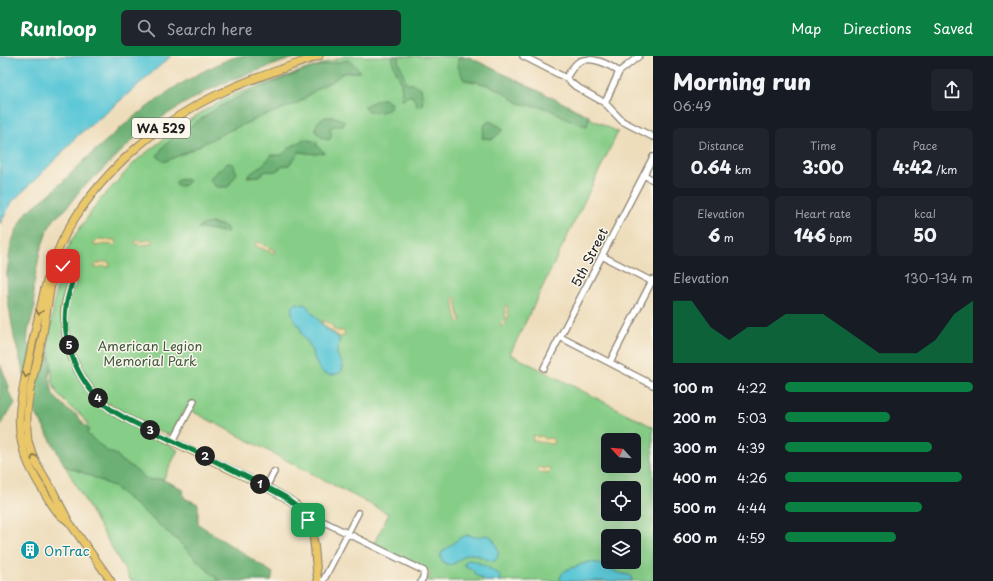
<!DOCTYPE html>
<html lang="en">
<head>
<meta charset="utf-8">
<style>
	body { margin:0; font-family:"Playpen Sans",sans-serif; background:#20242c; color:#f1f3f6; height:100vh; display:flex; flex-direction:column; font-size:15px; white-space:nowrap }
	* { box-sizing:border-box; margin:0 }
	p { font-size:13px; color:#9ea1a6 }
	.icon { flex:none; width:22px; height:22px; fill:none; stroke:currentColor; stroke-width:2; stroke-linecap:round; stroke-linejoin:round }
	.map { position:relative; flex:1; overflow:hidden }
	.side { display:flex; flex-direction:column; background:#171b24; width:340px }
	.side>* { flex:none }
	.needle { width:26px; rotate:296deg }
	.fabs { position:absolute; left:601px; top:377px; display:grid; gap:8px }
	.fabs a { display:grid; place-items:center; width:40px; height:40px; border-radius:6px; background:#171b24; box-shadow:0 4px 16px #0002; font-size:20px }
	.pin { position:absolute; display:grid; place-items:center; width:34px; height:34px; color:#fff; margin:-17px; border-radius:8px; box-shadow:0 2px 6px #0006 }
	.km { position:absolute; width:20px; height:20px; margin:-10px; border-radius:50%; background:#222; color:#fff; font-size:11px; line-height:20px; text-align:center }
	.round { display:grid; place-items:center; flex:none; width:42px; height:42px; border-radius:6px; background:#20242c }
	.overview { display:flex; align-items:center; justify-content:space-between; height:68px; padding:0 20px }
	h1 { font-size:22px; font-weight:800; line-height:30px }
	.figures { display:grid; grid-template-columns:repeat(3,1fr); gap:6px; height:68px; padding:4px 20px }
	.figures div { display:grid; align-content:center; border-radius:6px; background:#20242c; text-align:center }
	.figures b { font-size:17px; font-weight:800 }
	.figures small { font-size:11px; font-weight:400 }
	.figures p { font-size:11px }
	.chart { height:112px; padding:8px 20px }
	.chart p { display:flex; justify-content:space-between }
	.chart svg { width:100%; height:72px; margin-top:4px; fill:#0b8043; opacity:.7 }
	ul { padding:0 20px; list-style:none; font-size:13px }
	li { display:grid; grid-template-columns:64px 48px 1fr; align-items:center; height:30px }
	li i { height:10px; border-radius:5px; background:#0b8043 }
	header { display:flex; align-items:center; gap:24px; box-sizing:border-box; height:56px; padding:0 20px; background:#0b8043; color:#fff }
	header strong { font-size:19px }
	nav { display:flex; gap:22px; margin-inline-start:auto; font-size:14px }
	.search { width:280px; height:36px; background:#20242c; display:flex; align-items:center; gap:10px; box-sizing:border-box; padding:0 14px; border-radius:6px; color:#9ea1a6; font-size:15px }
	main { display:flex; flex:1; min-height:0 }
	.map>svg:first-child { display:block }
</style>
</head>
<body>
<header>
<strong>Runloop</strong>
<div class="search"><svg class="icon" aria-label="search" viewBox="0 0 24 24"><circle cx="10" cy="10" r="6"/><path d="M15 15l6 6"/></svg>Search here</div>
<nav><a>Map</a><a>Directions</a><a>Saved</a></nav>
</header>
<main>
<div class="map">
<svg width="653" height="525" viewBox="0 0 653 525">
	<rect width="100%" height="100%" fill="#fbf7ec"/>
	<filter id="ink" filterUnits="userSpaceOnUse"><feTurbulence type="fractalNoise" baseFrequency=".025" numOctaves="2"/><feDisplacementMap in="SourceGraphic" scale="8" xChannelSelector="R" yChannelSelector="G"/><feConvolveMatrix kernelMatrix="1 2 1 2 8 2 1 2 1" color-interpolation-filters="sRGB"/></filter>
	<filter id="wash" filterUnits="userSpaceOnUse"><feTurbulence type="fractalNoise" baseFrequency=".012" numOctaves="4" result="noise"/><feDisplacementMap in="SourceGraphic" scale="16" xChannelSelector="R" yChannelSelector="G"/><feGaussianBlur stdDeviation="0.9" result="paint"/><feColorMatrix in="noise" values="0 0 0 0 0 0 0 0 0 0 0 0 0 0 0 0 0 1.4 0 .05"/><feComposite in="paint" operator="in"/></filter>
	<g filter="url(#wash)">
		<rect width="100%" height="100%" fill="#edb"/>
		<!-- green -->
		<path fill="#86cd87" stroke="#517452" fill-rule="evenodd" d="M345,0H462L618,76L510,298L653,371V525H427L431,517L374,487L389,458L186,352C180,361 177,373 168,379L134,363L108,347L103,353L178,394L146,458L175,482L219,525H131L65,410L89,419L74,382L88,368L79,357L71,352L58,339L52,325V314L48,286L59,216L76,215L63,203L71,185L99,145L136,105L180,70L212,50L235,38ZM608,384H634V410H608ZM608,432H634V458H608ZM608,480H634V506H608Z"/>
		<!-- forest -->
		<path fill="#6cb074" stroke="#446648" d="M239,0H299L237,22L209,34L185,47L161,62L134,83L99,117L81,133L65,154L55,162L48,173L40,195L33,233L35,250L28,275L27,288L49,301L52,307L49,320L53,339L69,355L77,359L84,369L89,373L87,378L107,395L117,399L121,405L128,408L148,424L161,423L183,433L184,442L198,448V468L273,517L271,525H219L175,482L114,431L82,416L65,410L33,352L14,281L8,244L7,217L11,188L17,173L27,156L52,136L90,99L131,63L172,33L202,16L229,3Z
			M392,0H400L398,4L399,7L401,11L406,26L409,28H413L421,32L423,44L422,49L417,50L416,46L412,40H408L401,44C402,36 402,29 399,21C396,13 392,9 392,0Z
			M469,1L555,43L589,60L587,70C572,67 559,57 545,52C536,49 524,50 517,46C511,42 506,37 499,34C488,28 477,26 464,24L458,11V2Z
			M348,4L357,11L360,16L343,17L334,24L320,31L298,47L263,60L226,76L187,96L164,106L157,100L163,91L174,81L219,51L244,38L310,12Z
			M382,43H387V46L391,47L390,52C381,58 374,58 365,53L364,50C370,48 375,44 382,43Z
			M325,61H335L344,65V68C339,71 334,69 330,72C331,77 333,80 329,84L324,83L316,76C315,67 318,65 325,61Z
			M490,65L504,73L493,83L482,82L485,68Z
			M304,83L317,86V90L325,97L315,98L299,96L289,109L282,110C277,116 273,116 266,115L259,120L247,121C255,113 265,109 271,99H282L289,92Z
			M228,107L233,108L237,117L228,131H216L210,124L214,118Z
			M180,123H186L189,125C185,129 180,133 175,127Z
			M212,167L224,170L227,172V177L213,174L198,172L205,168Z
			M0,309L3,315L9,331L8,335L15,347L0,370Z"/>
		<!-- sand -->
		<path fill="#eeda9e" stroke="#857b5d" d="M99,183L116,184V188L114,190C106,186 100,191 93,189V188L94,186L97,185Z
			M151,183L153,186L151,188L141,189L135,187V185L137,184C142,186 146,185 151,183Z
			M256,186L261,187L264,190H267L270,193H274L275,196L273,197L256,190L255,187Z
			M103,206H109L110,209L109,211C103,209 100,212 95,212V210L96,208Z
			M454,241L456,242C457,244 457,246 457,248C457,252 459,261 461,264L460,267L457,265V261L455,259L456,257L454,254L455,252L453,249L455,247L453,243Z
			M505,249H507L508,254L507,257L509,259L507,262V265L503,270H500L501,267C501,266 505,264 505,264C506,261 504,253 505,249Z
			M322,264L332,269L334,274L338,275H344L345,277L344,280L340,281L327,272L322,267Z
			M535,379L537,381L542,380L545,383L549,382L553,383L554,386L551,388L534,385L533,384L532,381L533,380Z
			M539,411L543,413L547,411L549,412L550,414L548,417L544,416L540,418L537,415V413Z"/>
		<!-- water -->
		<path fill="#5dc8d7" stroke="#3c727a" d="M0,0H171L106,57L78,79L58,101L12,146L0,168Z
			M298,247L306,249L325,272L339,282C340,288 337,291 337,297C337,302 343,306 343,311C342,320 328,321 322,316C316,311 313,296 309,288C307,285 304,282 302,278C301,277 301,274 300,272C297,267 292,262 292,256C291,251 294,248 298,247Z
			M468,479C471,480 474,481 477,481C481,481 486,478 490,480C492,481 493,483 494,485C498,492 501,498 495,505C486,506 479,497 469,498C460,499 457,511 447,508C442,507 439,501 442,496C444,494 448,492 450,490C456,485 459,481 468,479Z
			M468,504C480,505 490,513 500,519L501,525H484L482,522L477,520L472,513L465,510V506Z
			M590,506L597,507L619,517L629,519L631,521L632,525H562L560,523C562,513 570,513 578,510C582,508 585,507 590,506Z"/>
	</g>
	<g filter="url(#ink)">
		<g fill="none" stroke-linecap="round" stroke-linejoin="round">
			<!-- minor casing -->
			<g stroke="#857c6c" stroke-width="8">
				<path id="minor" d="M523,0L566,22L575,30L605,47L622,65L653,81
					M566,22C570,16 573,9 580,5C592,0 609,8 619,16
					M605,47L619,16L639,0
					M644,119L653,124
					M602,200L653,226
					M560,281L653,329
					M610,306L653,223
					M544,312L653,101
					M173,385L194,345
					M266,431L274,416
					M304,456L424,515L423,522L421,525
					M323,525L358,457"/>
			</g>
			<!-- major casing -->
			<g stroke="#857c6c" stroke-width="9">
				<path id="major" d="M54,206C62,210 72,211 73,222C71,232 66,241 65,252C62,285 76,321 100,344C107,351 116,357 125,362L266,431C279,438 293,444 303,455C317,470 314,505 318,525
					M53,216L42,283L30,334L27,356V373L28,385L32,397L36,407L53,435L69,466L111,525
					M69,466C66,463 62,461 59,458C51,449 45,437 38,426C34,419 30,412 27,404C13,370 21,342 28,308C32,289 36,269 41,250C43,241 44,233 47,225C53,206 60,187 70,170C106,111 162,63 225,35C255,21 288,11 319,0"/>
			</g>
			<!-- minor -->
			<use href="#minor" stroke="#fff" stroke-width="5.5"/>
			<!-- major -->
			<use href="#major" stroke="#eac769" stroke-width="7"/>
		</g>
		<!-- one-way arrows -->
		<defs><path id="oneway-chevron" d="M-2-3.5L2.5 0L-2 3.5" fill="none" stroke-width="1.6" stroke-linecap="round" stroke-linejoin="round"/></defs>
		<g stroke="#837242">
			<use href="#oneway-chevron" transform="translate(39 256) rotate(103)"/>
			<use href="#oneway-chevron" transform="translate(26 319) rotate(102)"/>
			<use href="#oneway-chevron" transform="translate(34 401) rotate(-111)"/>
		</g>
	</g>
	<g fill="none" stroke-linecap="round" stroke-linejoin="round" filter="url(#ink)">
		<!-- route casing -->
		<g stroke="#fff" stroke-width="8">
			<path id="route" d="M63,210C69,213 73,215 73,222C71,232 67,241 66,251C61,288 80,330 109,352C128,366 151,374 171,384C209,402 248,421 285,441C295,448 303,453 308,464"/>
		</g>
		<!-- route -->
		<use href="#route" stroke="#0b8043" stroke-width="5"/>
	</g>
	<!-- icons -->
	<defs>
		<g id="building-disc" transform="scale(1)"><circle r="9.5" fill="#0f9aa8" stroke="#fbf7ec"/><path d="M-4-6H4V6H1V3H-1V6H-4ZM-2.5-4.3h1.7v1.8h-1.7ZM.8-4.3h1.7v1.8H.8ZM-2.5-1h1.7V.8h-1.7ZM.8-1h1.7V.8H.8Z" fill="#fff"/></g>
	</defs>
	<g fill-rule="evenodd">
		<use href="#building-disc" x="30" y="494"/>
	</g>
	<g text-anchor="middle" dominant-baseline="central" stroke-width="3" stroke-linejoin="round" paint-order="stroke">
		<!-- shield labels -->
		<rect fill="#fbf7ec" stroke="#5f5e5a" stroke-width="1" x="132" y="62" width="58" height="20" rx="3"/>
		<g font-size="12" font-weight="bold" fill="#1c1c1c">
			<text x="161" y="72">WA 529</text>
		</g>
		<!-- street labels -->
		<g font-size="13" fill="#1c1c1c" stroke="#fbf7ec">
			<text transform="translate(589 201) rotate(-63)">5th Street</text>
		</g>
		<!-- park labels -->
		<g font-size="13" fill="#415a41" stroke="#fbf7ec">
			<text x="150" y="289">American Legion<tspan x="150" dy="15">Memorial Park</tspan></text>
		</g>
		<!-- culture labels -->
		<g font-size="13" fill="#0d838f" stroke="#fbf7ec" text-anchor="start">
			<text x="44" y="494">OnTrac</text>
		</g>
	</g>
</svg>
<div class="fabs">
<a><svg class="needle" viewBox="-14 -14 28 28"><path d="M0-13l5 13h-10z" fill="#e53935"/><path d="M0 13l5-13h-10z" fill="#9ea1a6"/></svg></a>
<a><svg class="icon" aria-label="locate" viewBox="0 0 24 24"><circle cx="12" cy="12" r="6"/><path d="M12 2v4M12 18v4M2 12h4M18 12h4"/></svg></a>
<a><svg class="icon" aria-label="layers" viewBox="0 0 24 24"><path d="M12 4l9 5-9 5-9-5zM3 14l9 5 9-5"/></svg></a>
</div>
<div class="pin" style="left:308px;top:464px;background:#1e9e55"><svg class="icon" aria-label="arrive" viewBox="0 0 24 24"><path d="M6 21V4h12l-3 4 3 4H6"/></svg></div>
<div class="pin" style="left:63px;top:210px;background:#d93025"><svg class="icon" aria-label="check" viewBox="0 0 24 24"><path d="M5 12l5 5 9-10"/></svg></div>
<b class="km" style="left:260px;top:428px">1</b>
<b class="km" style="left:205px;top:400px">2</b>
<b class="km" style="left:150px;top:374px">3</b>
<b class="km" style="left:98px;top:342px">4</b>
<b class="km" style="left:69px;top:289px">5</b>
</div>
<section class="side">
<div class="overview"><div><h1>Morning run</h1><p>06:49</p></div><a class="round"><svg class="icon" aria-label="share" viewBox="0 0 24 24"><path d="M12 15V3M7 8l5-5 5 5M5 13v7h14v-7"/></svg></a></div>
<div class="figures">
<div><p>Distance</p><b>0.64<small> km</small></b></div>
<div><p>Time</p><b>3:00</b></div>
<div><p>Pace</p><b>4:42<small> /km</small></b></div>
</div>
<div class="figures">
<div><p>Elevation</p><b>6<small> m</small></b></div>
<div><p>Heart rate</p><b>146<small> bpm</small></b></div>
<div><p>kcal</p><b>50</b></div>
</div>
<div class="chart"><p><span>Elevation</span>130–134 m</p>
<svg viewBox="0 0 160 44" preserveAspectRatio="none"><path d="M0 44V6L10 6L20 22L30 30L40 22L50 22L60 14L70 14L80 14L90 22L100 30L110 38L120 38L130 38L140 30L150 14L160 6V44z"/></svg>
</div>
<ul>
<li><b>100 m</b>4:22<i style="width:100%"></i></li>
<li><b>200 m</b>5:03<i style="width:56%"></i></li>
<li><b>300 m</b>4:39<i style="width:78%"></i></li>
<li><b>400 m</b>4:26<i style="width:94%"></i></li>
<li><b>500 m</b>4:44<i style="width:73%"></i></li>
<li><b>600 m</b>4:59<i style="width:59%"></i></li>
</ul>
</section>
</main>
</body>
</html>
